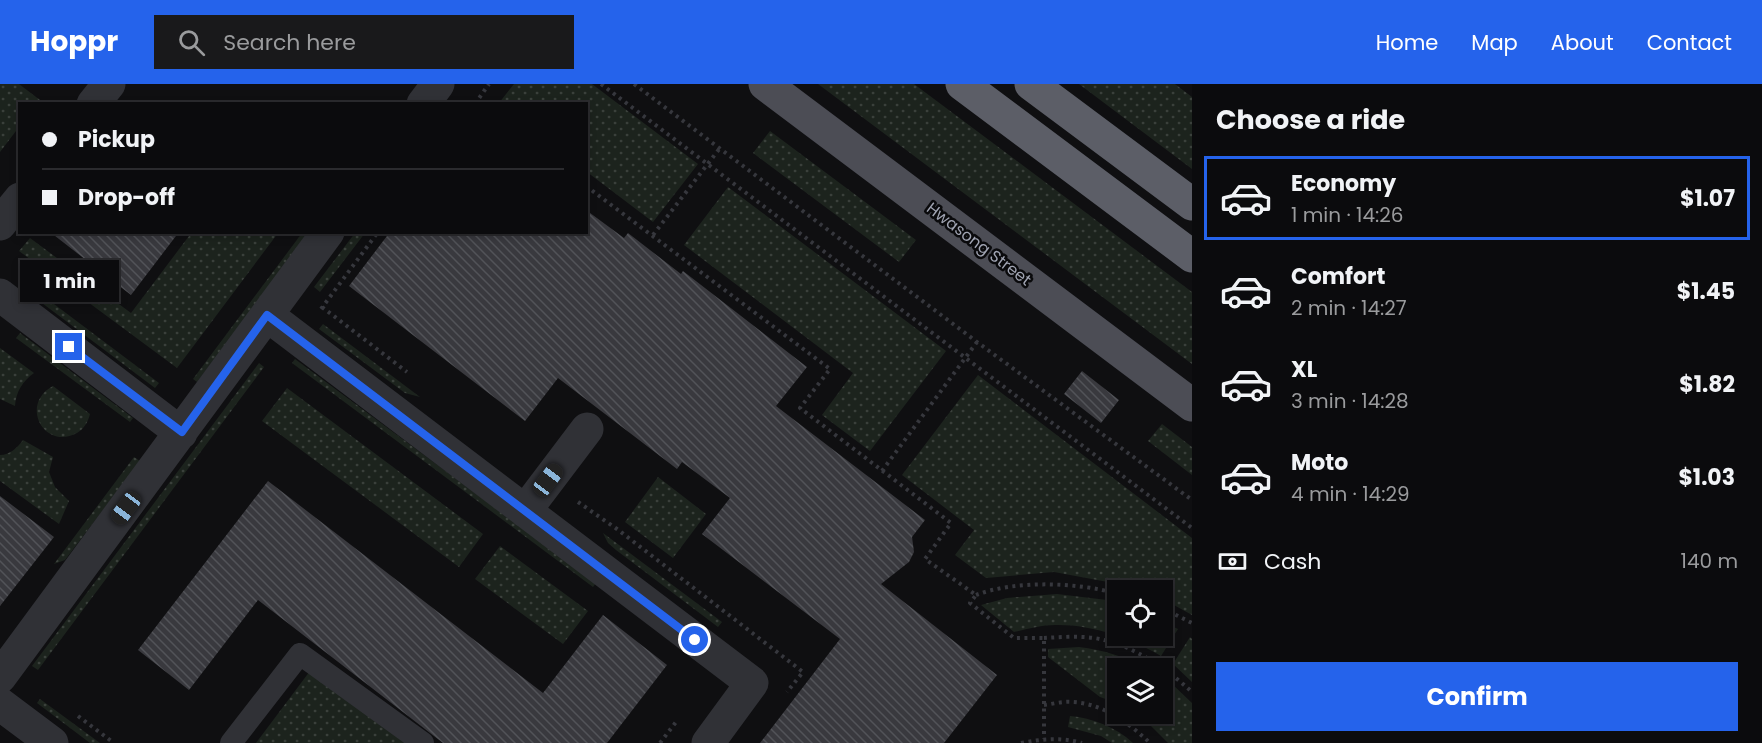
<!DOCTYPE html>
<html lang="en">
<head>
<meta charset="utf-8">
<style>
  body { margin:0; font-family:Poppins,sans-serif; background:#19191b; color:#f1f3f6; height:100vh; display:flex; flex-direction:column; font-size:22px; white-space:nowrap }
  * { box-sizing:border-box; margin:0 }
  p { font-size:20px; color:#9a9b9d }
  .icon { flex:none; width:33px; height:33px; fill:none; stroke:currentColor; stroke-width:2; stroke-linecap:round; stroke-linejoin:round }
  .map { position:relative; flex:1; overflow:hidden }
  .drawer { display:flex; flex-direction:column; background:#0b0b0d; width:570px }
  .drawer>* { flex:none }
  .top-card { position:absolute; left:18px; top:18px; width:570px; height:132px; border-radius:0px; box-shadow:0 3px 9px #0003,0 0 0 2px #2b2b2e; display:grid; align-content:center; height:132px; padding:0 24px; background:#0b0b0d }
  .tools { position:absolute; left:1107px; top:496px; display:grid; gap:12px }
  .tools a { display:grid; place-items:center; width:66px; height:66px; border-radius:0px; background:#0b0b0d; box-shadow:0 3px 9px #0003,0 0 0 2px #2b2b2e; font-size:30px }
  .end { position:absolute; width:27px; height:27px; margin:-14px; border:8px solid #2563eb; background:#fff; box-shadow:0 0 0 3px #fff }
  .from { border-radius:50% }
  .bubble { position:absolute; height:42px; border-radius:0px; background:#0b0b0d; box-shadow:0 3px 9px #0003,0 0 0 2px #2b2b2e; font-size:20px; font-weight:700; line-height:42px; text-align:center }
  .car { position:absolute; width:18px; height:36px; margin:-18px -9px; border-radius:8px; box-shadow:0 0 4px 2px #0007; background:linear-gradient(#222 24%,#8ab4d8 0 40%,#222 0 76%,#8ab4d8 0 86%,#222 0) }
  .top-card b { display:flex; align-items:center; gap:21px; height:57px; font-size:22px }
  .top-card b+b { border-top:2px solid #2b2b2e }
  .top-card i { width:15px; height:15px; background:#f1f3f6 }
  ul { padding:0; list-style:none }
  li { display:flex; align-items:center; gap:18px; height:84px; margin:0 12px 9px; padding:0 12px; border:3px solid transparent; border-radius:0px }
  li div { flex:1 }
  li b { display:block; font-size:22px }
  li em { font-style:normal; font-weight:700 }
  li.selected { border-color:#2563eb }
  li>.icon { width:54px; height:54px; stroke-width:1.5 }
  h2 { padding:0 24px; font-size:27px; line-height:72px }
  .pay { display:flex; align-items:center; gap:15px; height:66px; padding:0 24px; font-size:22px }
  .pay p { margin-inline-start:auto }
  .primary-button { display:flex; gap:12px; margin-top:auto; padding:12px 24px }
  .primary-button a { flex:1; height:69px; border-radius:0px; background:#2563eb; color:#fff; font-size:24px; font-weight:700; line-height:69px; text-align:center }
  header { display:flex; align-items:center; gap:36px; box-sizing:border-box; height:84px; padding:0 30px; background:#2563eb; color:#fff }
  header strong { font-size:28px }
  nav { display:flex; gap:33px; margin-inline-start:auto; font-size:21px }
  .search { width:420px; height:54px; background:#19191b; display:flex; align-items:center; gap:15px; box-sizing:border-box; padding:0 21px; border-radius:0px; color:#9a9b9d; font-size:22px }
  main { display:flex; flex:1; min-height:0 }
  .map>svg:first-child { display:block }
  .grass { fill:url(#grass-dots) }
  .building { fill:url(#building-back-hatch) }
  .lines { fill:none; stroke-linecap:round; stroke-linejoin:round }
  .path { stroke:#36373d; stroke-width:4; stroke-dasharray:3 4.5; stroke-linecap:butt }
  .lane { stroke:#303136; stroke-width:22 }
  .street { stroke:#303136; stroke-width:33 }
  .primary { stroke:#4c4d55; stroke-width:33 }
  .highway { stroke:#5c5e67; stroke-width:33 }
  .route { stroke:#2563eb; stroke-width:8 }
  .labels { text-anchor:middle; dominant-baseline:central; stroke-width:5; stroke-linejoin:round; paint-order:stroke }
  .street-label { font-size:16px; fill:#a0a4b2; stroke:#0a0a0c }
</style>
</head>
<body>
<header>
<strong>Hoppr</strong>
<div class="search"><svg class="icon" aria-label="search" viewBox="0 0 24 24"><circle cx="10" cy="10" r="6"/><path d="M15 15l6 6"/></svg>Search here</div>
<nav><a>Home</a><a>Map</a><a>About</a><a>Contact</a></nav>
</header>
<main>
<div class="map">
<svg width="1192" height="659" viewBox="0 0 1192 659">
  <defs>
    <pattern id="grass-dots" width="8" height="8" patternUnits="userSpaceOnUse" patternTransform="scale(1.5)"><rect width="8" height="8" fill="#1c231d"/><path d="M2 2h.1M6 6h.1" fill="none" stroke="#3a403b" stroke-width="1.8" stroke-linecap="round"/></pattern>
    <pattern id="building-back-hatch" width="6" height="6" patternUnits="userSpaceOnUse" patternTransform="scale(1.5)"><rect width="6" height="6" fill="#39393e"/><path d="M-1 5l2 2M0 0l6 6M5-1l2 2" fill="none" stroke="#525358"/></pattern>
  </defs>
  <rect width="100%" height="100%" fill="#0f0f11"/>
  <!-- grass -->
  <path class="grass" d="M 0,0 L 19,0 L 40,16 L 37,19 L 20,20 L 19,43 L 0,68 Z
    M 514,0 L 592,0 L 698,80 L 653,138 L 587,88 L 586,20 L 499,19 Z
    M 818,0 L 914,0 L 1192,208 L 1192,280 Z
    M 1079,0 L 1175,0 L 1192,13 L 1192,85 Z
    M 770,47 L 916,156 L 899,178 L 753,69 Z
    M 728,103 L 946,267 L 870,367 L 822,331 L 853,289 L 684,161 Z
    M 192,148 L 278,149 L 177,284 L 19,167 L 30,154 L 131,229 Z
    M 302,149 L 309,149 L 197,298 L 193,295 Z
    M 355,149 L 365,149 L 320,208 L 314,203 Z
    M 46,214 L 159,299 L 155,304 L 42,219 Z
    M 323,240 L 420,313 L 405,309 L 319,245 Z
    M 20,249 L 133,334 L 130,338 L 16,254 Z
    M 0,264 L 34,289 C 23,297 16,307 15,322 L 0,315 Z
    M 295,275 L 596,499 L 593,503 L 292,279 Z
    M 259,279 L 264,283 L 38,586 L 32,582 Z
    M 978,291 L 1192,454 L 1192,531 L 1163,515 L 1162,507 L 1136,507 L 1108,498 L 1054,488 L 986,494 L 955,471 L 974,446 L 902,391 Z
    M 53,302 L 90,330 C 88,338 84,345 77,349 C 44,367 19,320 53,302 Z
    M 287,304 L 483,450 L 459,483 L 262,337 Z
    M 1162,340 L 1192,363 L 1192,391 L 1148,357 Z
    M 23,356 L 53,373 L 49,388 L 55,403 L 69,417 L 59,440 L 0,397 L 0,371 C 10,371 17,364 23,356 Z
    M 134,373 L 140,377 L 65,476 L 54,480 Z
    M 658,393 L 706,430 L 673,474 L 625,438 Z
    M 603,449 L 722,538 L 718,543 L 616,466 L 608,459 Z
    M 500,462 L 588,527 L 563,560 L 475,495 Z
    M 1057,510 L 1107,516 L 1117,520 L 1118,552 L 1162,552 L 1163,538 L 1178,545 L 1161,572 C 1131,554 1091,540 1055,541 C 1042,541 1027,545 1014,548 L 981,521 L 1007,514 Z
    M 1190,553 L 1192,555 L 1192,598 L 1173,580 Z
    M 1079,563 C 1103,566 1127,573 1148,585 L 1118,585 L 1117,619 L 1100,613 L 1048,573 L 1048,565 Z
    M 313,583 L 411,659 L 256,659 Z
    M 1163,594 L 1171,599 L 1192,619 L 1192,659 L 1168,659 L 1144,635 L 1136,630 L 1162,630 Z
    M 40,615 L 100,659 L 90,659 L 37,619 Z
    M 1070,632 C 1092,634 1116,643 1133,659 L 1112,659 L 1101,652 L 1068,643 Z"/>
  <!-- building -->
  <path class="building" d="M 586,126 L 624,154 L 628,149 L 681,190 L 683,187 L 807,283 L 776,322 L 925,436 L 912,453 L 914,468 L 909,478 L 881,500 L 997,591 L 944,659 L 760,659 L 840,555 L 702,450 L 730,414 L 682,378 L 677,385 L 558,294 L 525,337 L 349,202 L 390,148 L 586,148 Z
    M 50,148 L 179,148 L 131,211 Z
    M 1082,287 L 1119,316 L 1101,339 L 1064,310 Z
    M 268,397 L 543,609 L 603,531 L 667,581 L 607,659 L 443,659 L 258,516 L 189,606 L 138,566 Z
    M 0,412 L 54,453 L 0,522 Z"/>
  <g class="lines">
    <!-- path -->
    <path class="path" d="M 601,0 L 1192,444
      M 634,0 L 977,258 L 1192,416
      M 475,20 L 489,0
      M 586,102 L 830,285 L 800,324 L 951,439 L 925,475 L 976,511 L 970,519 L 1014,554 L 1044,554 L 1044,655
      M 653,151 L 720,64
      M 322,223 L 407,288
      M 321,225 L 378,148
      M 882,387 L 977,258
      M 578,418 L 617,445 L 803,588 L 787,608
      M 976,511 C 1015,496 1078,498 1118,510
      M 1162,524 L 1192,539
      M 1044,554 C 1063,553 1085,551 1104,556 C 1137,564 1168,586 1192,608
      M 1044,621 C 1053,620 1063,617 1072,618 C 1102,619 1129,639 1150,659
      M 78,632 L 114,659
      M 660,659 L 676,638
      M 1021,659 C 1042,655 1061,653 1082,659"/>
    <!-- lane -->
    <path class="lane" d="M 231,659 L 300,570 L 423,659"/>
    <!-- street -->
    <path class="street" d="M 93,20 L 109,0
      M 423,20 L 438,0
      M 0,140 L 20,115
      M 0,211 L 181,349
      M 267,231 L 752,599 L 708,659
      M 525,427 L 587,345
      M 0,593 L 328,148
      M 0,620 L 52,659"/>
    <!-- primary -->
    <path class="primary" d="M 765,0 L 1192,321"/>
    <!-- highway -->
    <path class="highway" d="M 962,0 L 1192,172
      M 1031,0 L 1192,120"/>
  </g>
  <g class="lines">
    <!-- route -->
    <path class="route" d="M 69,263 L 182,348 L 267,231 L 695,556"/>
  </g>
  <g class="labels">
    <!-- street labels -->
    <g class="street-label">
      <text transform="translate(979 160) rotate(37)">Hwasong Street</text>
    </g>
  </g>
</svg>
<div class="tools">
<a><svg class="icon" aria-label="locate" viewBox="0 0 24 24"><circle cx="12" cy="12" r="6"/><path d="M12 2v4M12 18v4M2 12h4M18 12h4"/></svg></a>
<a><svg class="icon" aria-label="layers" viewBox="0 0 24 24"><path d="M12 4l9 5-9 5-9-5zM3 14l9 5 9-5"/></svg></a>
</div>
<i class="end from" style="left:695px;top:556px"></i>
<i class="end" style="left:69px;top:263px"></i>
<div class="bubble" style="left:20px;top:176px;width:99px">1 min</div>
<i class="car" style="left:548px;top:396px;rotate:37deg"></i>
<i class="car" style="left:126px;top:424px;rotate:217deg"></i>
<div class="top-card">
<b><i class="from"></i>Pickup</b>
<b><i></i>Drop-off</b>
</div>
</div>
<section class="drawer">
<h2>Choose a ride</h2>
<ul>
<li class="selected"><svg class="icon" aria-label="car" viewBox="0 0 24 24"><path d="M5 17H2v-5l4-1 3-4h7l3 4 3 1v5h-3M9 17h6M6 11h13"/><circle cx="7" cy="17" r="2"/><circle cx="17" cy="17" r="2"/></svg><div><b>Economy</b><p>1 min · 14:26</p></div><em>$1.07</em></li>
<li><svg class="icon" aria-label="car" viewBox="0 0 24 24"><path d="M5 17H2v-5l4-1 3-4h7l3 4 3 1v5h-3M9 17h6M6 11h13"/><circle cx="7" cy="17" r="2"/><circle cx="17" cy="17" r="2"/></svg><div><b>Comfort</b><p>2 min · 14:27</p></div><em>$1.45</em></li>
<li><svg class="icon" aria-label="car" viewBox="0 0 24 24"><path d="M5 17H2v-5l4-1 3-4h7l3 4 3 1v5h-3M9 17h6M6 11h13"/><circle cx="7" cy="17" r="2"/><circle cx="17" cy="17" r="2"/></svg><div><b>XL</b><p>3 min · 14:28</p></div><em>$1.82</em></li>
<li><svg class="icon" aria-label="car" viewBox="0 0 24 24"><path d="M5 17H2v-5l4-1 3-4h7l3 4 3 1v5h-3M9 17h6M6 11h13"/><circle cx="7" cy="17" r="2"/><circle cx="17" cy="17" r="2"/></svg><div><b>Moto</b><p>4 min · 14:29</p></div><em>$1.03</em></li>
</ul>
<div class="pay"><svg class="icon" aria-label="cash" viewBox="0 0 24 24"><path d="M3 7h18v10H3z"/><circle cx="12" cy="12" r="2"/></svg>Cash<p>140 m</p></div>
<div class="primary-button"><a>Confirm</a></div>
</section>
</main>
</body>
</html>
